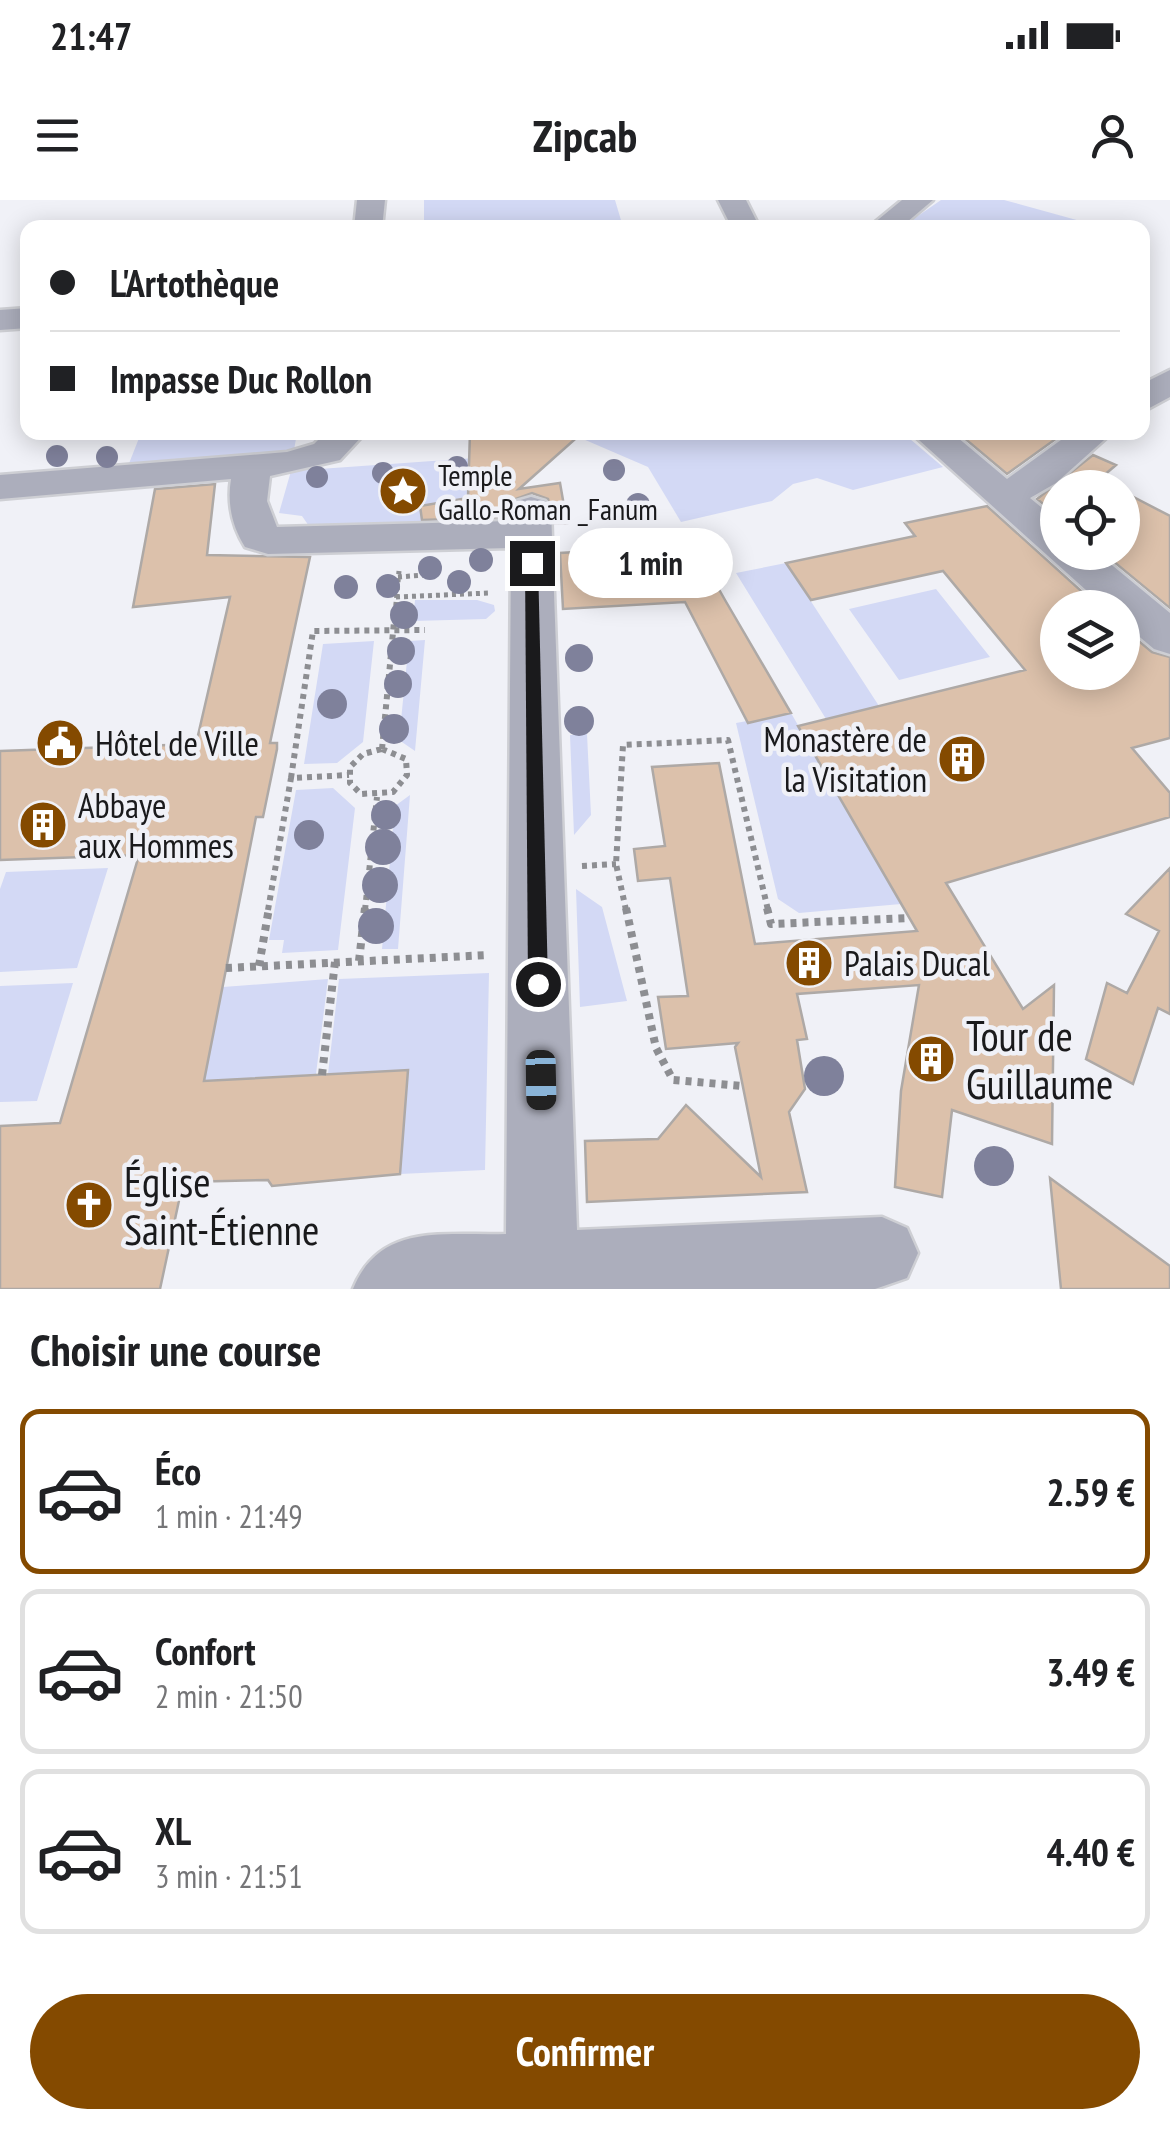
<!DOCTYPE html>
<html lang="fr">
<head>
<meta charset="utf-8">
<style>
  body { margin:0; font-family:"PT Sans Narrow",sans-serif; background:#f6f6f6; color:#202124; height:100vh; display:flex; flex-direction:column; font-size:38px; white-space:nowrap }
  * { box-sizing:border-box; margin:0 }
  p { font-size:32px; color:#757577 }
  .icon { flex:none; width:55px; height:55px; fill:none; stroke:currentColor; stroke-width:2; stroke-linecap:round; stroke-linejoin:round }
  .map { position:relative; height:1089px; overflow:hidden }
  .sheet { display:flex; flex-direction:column; background:#fff; flex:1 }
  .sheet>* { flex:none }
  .banner { position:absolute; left:20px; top:20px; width:1130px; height:220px; border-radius:20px; box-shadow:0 5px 25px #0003; display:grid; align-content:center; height:220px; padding:0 30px; background:#fff }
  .buttons { position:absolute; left:1040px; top:270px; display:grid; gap:20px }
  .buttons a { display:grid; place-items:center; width:100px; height:100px; border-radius:50%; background:#fff; box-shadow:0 5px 25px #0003; font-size:50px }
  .end { position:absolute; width:45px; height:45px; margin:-22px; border:12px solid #1a1a1c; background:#fff; box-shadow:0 0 0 5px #fff }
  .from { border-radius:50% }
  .bubble { position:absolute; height:70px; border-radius:35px; background:#fff; box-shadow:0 5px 25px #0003; font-size:32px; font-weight:600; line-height:70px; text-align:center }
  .car { position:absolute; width:30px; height:60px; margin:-30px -15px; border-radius:12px; box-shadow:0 0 8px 2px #0007; background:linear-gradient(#222 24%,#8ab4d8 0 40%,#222 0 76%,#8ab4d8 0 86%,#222 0) }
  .banner b { display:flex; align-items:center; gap:35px; height:95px; font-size:38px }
  .banner b+b { border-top:2px solid #e0e0e0 }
  .banner i { width:25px; height:25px; background:#202124 }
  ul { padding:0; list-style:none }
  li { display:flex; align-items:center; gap:30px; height:165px; margin:0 20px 15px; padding:0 10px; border:5px solid #e0e0e0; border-radius:20px }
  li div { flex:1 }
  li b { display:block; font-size:38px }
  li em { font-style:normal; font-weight:600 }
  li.active { border-color:#844a00 }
  li>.icon { width:90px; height:90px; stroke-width:1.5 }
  h2 { padding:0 30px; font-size:45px; line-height:120px }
  .primary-button { display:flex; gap:20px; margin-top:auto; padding:20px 30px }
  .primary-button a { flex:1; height:115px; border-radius:60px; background:#844a00; color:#fff; font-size:40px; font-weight:600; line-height:115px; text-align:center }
  .status { display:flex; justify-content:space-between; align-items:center; height:70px; padding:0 50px; background:#fff; direction:ltr }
  .status svg { height:28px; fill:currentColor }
  header { display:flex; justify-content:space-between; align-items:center; height:130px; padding:0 30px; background:#fff; font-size:45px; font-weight:600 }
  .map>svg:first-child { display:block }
  .green { fill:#d3d9f5 }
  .building { fill:#dcc1ab; stroke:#aea9a6; stroke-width:2.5 }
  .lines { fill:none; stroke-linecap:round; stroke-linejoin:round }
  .minor-casing { stroke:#cecfd4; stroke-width:5 }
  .path-far2 { stroke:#8d8e92; stroke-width:5; stroke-dasharray:4 4; stroke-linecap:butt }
  .path-far1 { stroke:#8d8e92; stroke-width:6; stroke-dasharray:5 5; stroke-linecap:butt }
  .path { stroke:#8d8e92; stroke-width:8; stroke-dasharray:6 6; stroke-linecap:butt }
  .minor { fill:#acaebc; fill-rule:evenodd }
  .tree { fill:#7f819b }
  .route { fill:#1a1a1c }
  .labels { text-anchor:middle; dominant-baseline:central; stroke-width:9; stroke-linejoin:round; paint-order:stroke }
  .far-poi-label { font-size:30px; fill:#1a1a1c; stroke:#f0f1f7; text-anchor:start }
  .poi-label { font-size:35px; fill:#1a1a1c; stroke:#f0f1f7; text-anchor:start }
  .near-poi-label { font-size:42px; fill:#1a1a1c; stroke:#f0f1f7; text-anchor:start }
</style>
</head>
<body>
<div class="status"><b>21:47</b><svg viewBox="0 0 49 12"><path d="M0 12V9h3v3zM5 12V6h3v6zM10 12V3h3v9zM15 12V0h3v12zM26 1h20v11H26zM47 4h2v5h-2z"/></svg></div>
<header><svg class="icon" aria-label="menu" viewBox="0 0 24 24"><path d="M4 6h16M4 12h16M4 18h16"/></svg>Zipcab<svg class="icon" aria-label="person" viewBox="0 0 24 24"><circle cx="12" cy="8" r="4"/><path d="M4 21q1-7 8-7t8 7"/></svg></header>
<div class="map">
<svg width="1170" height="1089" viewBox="0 0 1170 1089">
  <rect width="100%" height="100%" fill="#f0f1f7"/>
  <!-- green -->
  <path class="green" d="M 424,0 L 615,0 L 623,27 L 424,27 Z
    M 941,0 L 1004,0 L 1102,27 L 902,27 Z
    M 141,233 L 297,233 L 293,256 L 128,266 Z
    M 569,233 L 903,233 L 943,267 L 853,290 L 817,278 L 793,284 L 772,301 L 681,322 L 648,267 Z
    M 475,258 L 468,326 L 311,329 L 302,316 L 279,313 L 291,271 Z
    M 786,363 L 879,506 L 826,519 L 736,373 Z
    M 936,389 L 990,457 L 899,480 L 849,409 Z
    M 415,400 L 477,400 L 494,405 L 495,411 L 486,419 L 413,421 Z
    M 425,440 L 415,551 L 399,540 L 409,441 Z
    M 374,441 L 363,542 L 337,563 L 304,564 L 323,444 Z
    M 791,513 L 901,704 L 799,713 L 778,699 L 736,523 Z
    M 587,534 L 591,615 L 574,635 L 570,535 Z
    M 333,588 L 355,608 L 338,750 L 282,753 L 284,740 L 269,740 L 296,590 Z
    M 410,595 L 398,749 L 382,749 L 395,606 Z
    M 108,668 L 77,768 L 0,772 L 0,689 L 6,672 Z
    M 576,689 L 602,707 L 627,801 L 580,807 Z
    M 489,773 L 485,970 L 400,974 L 407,883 L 363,872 L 328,874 L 339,779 Z
    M 328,779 L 316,874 L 243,879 L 197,914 L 223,787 Z
    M 73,783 L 37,901 L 0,902 L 0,786 Z"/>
  <!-- building -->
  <path class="building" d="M 470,232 L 583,232 L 519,289 L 560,283 L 567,323 L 555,323 L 548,299 L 532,293 L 513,300 L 508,317 L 422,320 L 420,306 L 468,298 Z
    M 957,232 L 1044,232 L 1057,238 L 1007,274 Z
    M 1093,255 L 1116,265 L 1089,288 L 1058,288 L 1058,316 L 1037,299 Z
    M 215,284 L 207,355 L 310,357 L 270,543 L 277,543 L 277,549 L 263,617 L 256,617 L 204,881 L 408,870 L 400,974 L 272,986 L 268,980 L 183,982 L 160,1089 L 0,1089 L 0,926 L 60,923 L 139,655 L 0,660 L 0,551 L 196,544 L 230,397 L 133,407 L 155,289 Z
    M 1122,291 L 1170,316 L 1170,408 L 1102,352 L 1122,352 Z
    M 987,306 L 1100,408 L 1058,408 L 1058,472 L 1122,472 L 1122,427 L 1152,452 L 1170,457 L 1170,538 L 1132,548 L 1170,593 L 1170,617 L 946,683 L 1023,809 L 1054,785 L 1052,944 L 952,910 L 942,997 L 895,987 L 901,891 L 919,785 L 797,794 L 807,839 L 797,840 L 805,889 L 789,912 L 807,992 L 587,1002 L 585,941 L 658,939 L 686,905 L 761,977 L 735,847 L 738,843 L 666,849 L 658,797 L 688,796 L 670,678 L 638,681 L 634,649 L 665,646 L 652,567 L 719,563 L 755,744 L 917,731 L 798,526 L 1025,470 L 943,371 L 811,400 L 786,363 L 915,336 L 905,323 Z
    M 694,345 L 725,400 L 791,513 L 748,523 L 685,402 L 563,409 L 560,353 Z
    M 1170,668 L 1170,814 L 1158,808 L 1133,884 L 1086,859 L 1107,783 L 1127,793 L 1159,731 L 1126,714 Z
    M 1050,978 L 1170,1066 L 1170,1089 L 1061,1089 Z"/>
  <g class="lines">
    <!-- minor casing -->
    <g class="minor-casing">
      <path id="minor" d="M 357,0 L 385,0 L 382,28 L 354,28 Z
        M 718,0 L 746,0 L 760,28 L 732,28 Z
        M 902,0 L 933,0 L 900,28 L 868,28 Z
        M 28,108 L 28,128 L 0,130 L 0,110 Z
        M 1170,170 L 1170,197 L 1142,212 L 1142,184 Z
        M 326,232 L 366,232 L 340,260 L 270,276 L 267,301 L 277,327 L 511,321 L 517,301 L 531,297 L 545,301 L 551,310 L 577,1030 L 882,1017 L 907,1028 L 918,1053 L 907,1078 L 875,1089 L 353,1089 C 380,1022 444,1036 506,1034 L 511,348 L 268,354 L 245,347 C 232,326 227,304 231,279 L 0,299 L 0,275 L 287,252 L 314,244 Z
        M 910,232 L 951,232 L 1007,279 L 1072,232 L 1113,232 L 1056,283 L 1030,298 L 1058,321 L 1058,352 L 1096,352 L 1170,413 L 1170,454 L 1154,449 L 1122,422 L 1122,408 L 1106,408 Z"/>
    </g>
    <!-- path-far2 -->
    <path class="path-far2" d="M 398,377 L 425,375
      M 396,397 L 490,393
      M 395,414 L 399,371"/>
    <!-- path-far1 -->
    <path class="path-far1" d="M 382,549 L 395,411
      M 382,549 L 406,559 L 407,575 L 393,592 L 361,594 L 350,583 L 350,567 L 363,554 Z
      M 291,578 L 313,431 L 425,430
      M 582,666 L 616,664
      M 268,710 L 291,578 L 349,575
      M 365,710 L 377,597
      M 626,710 L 616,664 L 623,545 L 728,540 L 768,710"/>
    <!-- path -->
    <path class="path" d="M 626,708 L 656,848 L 673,880 L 743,886
      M 767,708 L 771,724 L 909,718
      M 359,761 L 365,708
      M 259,766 L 269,708
      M 226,768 L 489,755
      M 322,875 L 335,762"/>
    <!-- minor -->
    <use href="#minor" class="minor"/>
  </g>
  <!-- trees -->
  <g class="tree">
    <circle cx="57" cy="256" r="11"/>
    <circle cx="107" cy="257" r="11"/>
    <circle cx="457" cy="267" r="11"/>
    <circle cx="614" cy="270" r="11"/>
    <circle cx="383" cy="273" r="11"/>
    <circle cx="317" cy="277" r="11"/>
    <circle cx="638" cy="305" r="12"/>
    <circle cx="481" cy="360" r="12"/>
    <circle cx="430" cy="368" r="12"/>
    <circle cx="459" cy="382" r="12"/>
    <circle cx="388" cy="386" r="12"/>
    <circle cx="346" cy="387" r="12"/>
    <circle cx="404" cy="415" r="14"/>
    <circle cx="401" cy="451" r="14"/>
    <circle cx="579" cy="458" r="14"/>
    <circle cx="398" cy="484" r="14"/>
    <circle cx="332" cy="504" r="15"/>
    <circle cx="579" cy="521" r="15"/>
    <circle cx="394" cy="529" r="15"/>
    <circle cx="386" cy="615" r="15"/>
    <circle cx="309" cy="635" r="15"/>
    <circle cx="383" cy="647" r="18"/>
    <circle cx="380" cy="685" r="18"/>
    <circle cx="376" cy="726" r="18"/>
    <circle cx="824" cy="876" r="20"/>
    <circle cx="994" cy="966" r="20"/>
  </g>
  <!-- route -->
  <path class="route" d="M 532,358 L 538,363 L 548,784 L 538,793 L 528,784 L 525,363 Z"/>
  <!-- icons -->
  <defs>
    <g id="sight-disc" transform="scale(2.5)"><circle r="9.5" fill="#844a00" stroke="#f0f1f7"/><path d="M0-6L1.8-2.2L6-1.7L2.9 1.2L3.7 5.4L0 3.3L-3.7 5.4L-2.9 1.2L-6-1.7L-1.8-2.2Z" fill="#fff"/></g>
    <g id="civic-disc" transform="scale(2.5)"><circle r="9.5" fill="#844a00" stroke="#f0f1f7"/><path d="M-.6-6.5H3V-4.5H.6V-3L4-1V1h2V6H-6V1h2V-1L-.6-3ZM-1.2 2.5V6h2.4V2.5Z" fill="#fff"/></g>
    <g id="building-disc" transform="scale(2.5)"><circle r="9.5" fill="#844a00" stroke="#f0f1f7"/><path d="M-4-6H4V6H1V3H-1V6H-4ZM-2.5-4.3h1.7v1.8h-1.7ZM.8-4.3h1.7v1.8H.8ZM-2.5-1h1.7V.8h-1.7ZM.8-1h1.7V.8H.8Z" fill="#fff"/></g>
    <g id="church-disc" transform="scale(2.5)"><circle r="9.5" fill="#844a00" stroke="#f0f1f7"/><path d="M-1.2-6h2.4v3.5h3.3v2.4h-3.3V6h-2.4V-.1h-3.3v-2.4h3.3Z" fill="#fff"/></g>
  </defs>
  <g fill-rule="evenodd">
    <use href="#sight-disc" x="403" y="291"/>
    <use href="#civic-disc" x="60" y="543"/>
    <use href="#building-disc" x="962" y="559"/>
    <use href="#building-disc" x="43" y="625"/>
    <use href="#building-disc" x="809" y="763"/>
    <use href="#building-disc" x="931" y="859"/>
    <use href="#church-disc" x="89" y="1005"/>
  </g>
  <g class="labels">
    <!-- far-poi labels -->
    <g class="far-poi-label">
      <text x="438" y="274">Temple<tspan x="438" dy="34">Gallo-Roman _Fanum</tspan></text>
    </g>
    <!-- poi labels -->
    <g class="poi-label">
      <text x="927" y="539" text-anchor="end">Monastère de<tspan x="927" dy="40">la Visitation</tspan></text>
      <text x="95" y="543">Hôtel de Ville</text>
      <text x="78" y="605">Abbaye<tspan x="78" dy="40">aux Hommes</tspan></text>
      <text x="844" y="763">Palais Ducal</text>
    </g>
    <!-- near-poi labels -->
    <g class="near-poi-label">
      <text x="966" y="835">Tour de<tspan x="966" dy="48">Guillaume</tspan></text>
      <text x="124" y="981">Église<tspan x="124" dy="48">Saint-Étienne</tspan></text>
    </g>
  </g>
</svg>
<div class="buttons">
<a><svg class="icon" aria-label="locate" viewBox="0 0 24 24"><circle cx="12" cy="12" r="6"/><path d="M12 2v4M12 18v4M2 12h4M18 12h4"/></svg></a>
<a><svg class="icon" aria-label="layers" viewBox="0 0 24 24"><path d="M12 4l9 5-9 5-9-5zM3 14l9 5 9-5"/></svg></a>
</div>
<i class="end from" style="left:538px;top:784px"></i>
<i class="end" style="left:532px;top:363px"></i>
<div class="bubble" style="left:568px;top:328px;width:165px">1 min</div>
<i class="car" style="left:541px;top:880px;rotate:179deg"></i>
<div class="banner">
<b><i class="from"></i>L'Artothèque</b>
<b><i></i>Impasse Duc Rollon</b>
</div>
</div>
<section class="sheet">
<h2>Choisir une course</h2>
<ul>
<li class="active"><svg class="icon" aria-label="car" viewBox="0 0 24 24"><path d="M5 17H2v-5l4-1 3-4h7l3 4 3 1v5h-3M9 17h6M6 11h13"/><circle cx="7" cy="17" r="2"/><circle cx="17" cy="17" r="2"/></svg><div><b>Éco</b><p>1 min · 21:49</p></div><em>2.59 €</em></li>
<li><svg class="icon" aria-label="car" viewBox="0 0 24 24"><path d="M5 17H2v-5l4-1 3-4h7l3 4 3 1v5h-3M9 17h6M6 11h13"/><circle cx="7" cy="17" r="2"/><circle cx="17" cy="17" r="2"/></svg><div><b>Confort</b><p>2 min · 21:50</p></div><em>3.49 €</em></li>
<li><svg class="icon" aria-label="car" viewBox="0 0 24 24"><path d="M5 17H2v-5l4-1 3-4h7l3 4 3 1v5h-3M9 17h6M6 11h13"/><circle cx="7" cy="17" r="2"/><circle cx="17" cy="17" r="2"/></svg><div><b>XL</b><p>3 min · 21:51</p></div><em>4.40 €</em></li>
</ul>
<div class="primary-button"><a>Confirmer</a></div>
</section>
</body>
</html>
